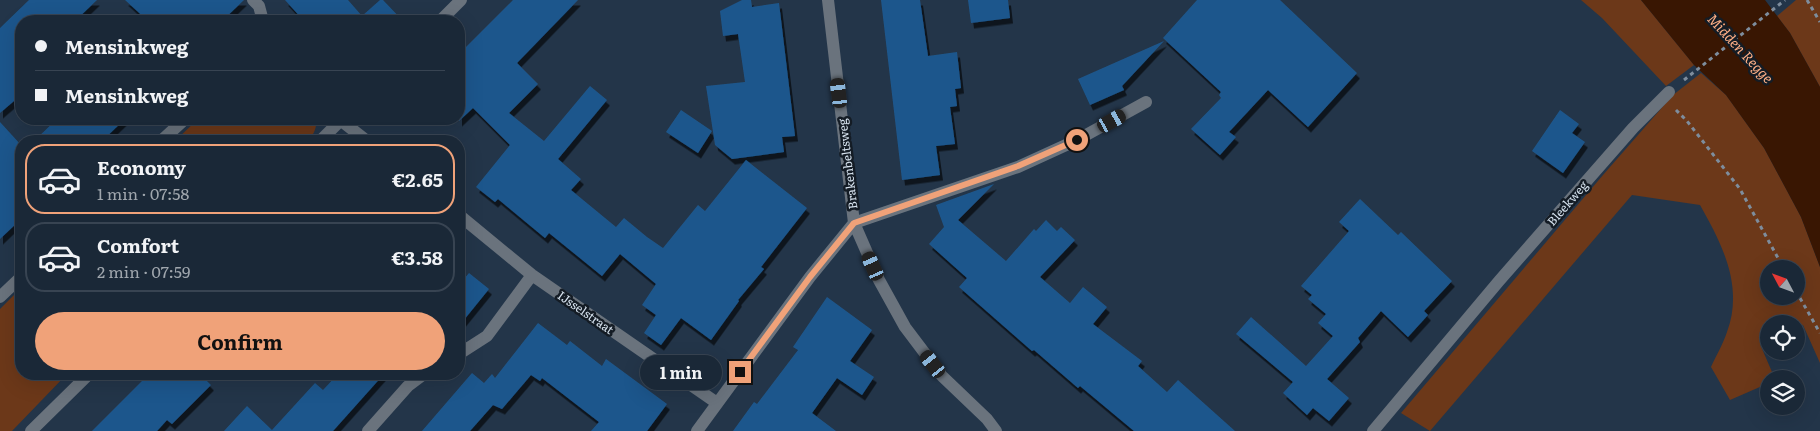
<!DOCTYPE html>
<html lang="en">
<head>
<meta charset="utf-8">
<style>
  body { margin:0; font-family:Literata,serif; background:#23303f; color:#f1f3f6; height:100vh; display:flex; flex-direction:column; font-size:19px; white-space:nowrap }
  * { box-sizing:border-box; margin:0 }
  p { font-size:16px; color:#9fa6ad }
  .icon { flex:none; width:28px; height:28px; fill:none; stroke:currentColor; stroke-width:2; stroke-linecap:round; stroke-linejoin:round }
  .map { position:relative; flex:1; overflow:hidden }
  .side { position:absolute; left:15px; top:135px; width:450px; height:245px; display:flex; flex-direction:column; background:#1a2837; border-radius:20px; box-shadow:0 5px 20px #0002,0 0 0 1px #384452 }
  .side>* { flex:none }
  .top-card { position:absolute; left:15px; top:15px; width:450px; height:110px; border-radius:20px; box-shadow:0 5px 20px #0002,0 0 0 1px #384452; display:grid; align-content:center; height:110px; padding:0 20px; background:#1a2837 }
  .needle { width:32px; rotate:311deg }
  .controls { position:absolute; left:1760px; top:260px; display:grid; gap:10px }
  .controls a { display:grid; place-items:center; width:45px; height:45px; border-radius:50%; background:#1a2837; box-shadow:0 5px 20px #0002,0 0 0 1px #384452; font-size:25px }
  .end { position:absolute; width:22px; height:22px; margin:-11px; border:6px solid #f0a279; background:#111; box-shadow:0 0 0 2px #111 }
  .from { border-radius:50% }
  .bubble { position:absolute; height:35px; border-radius:18px; background:#1a2837; box-shadow:0 5px 20px #0002,0 0 0 1px #384452; font-size:16px; font-weight:700; line-height:35px; text-align:center }
  .car { position:absolute; width:15px; height:30px; margin:-15px -8px; border-radius:6px; box-shadow:0 0 4px 1px #0007; background:linear-gradient(#222 24%,#8ab4d8 0 40%,#222 0 76%,#8ab4d8 0 86%,#222 0) }
  .top-card b { display:flex; align-items:center; gap:18px; height:48px; font-size:19px }
  .top-card b+b { border-top:1px solid #384452 }
  .top-card i { width:12px; height:12px; background:#f1f3f6 }
  ul { padding:9px 0 0; list-style:none }
  li { display:flex; align-items:center; gap:15px; height:70px; margin:0 10px 8px; padding:0 10px; border:2px solid #384452; border-radius:20px }
  li div { flex:1 }
  li b { display:block; font-size:19px }
  li em { font-style:normal; font-weight:700 }
  li.active { border-color:#f0a279 }
  li>.icon { width:45px; height:45px; stroke-width:1.5 }
  .cta { display:flex; gap:10px; margin-top:auto; padding:10px 20px }
  .cta a { flex:1; height:58px; border-radius:30px; background:#f0a279; color:#111; font-size:20px; font-weight:700; line-height:58px; text-align:center }
  .map>svg:first-child { display:block }
  .green { fill:#6c3819; fill-rule:evenodd }
  .water { fill:#391602 }
  .building { fill:#1e578c; filter:url(#shadow) }
  .lines { fill:none; stroke-linecap:round; stroke-linejoin:round }
  .path { stroke:#7e8d9d; stroke-width:3; stroke-dasharray:4 4; stroke-linecap:butt }
  .minor { stroke:#6a737d; stroke-width:12 }
  .route { stroke:#f0a279; stroke-width:6 }
  .labels { text-anchor:middle; dominant-baseline:central; stroke-width:5; stroke-linejoin:round; paint-order:stroke }
  .street-label { font-size:12px; fill:#d6e2ee; stroke:#141c25 }
  .water-label { font-size:14px; font-style:italic; fill:#feaf86; stroke:#141c25 }
</style>
</head>
<body>
<div class="map">
<svg width="1820" height="431" viewBox="0 0 1820 431">
  <defs>
    <filter id="shadow"><feDropShadow dx="3" dy="5.5" stdDeviation="0" flood-color="#0009"/></filter>
  </defs>
  <rect width="100%" height="100%" fill="#233549"/>
  <!-- green -->
  <path class="green" d="M 1581,0 L 1641,0 L 1694,65 L 1666,86 L 1602,18 Z
    M 1796,0 L 1820,0 L 1820,87 L 1790,33 L 1777,16 Z
    M 1701,73 L 1726,95 L 1764,148 L 1801,217 L 1820,267 L 1820,363 L 1803,325 L 1796,328 L 1796,324 L 1769,324 L 1769,340 L 1760,344 L 1775,379 L 1769,379 L 1769,383 L 1730,400 L 1711,367 C 1716,356 1723,344 1727,332 C 1744,286 1722,244 1700,205 L 1632,195 L 1430,431 L 1401,413 L 1603,175 L 1673,95 ZM 1769,269 L 1796,269 L 1796,296 L 1769,296 Z
    M 198,119 L 316,119 C 317,128 314,135 307,141 L 175,141 Z
    M 21,288 L 21,374 L 67,374 L 12,431 L 0,431 L 0,309 Z"/>
  <!-- water -->
  <path class="water" d="M 1641,0 L 1765,0 L 1790,33 L 1820,87 L 1820,267 L 1801,217 L 1764,148 L 1726,95 L 1694,65 Z"/>
  <!-- building -->
  <path class="building" d="M 29,0 L 97,0 L 75,21 L 21,21 L 21,95 L 0,113 L 0,28 Z
    M 125,0 L 244,0 L 222,21 L 148,21 Z
    M 285,0 L 348,0 L 362,16 L 380,0 L 383,0 L 403,21 L 304,21 Z
    M 513,0 L 578,0 L 517,63 L 538,84 L 509,113 L 544,141 L 590,86 L 607,100 L 558,159 L 581,179 L 571,190 L 616,227 L 624,218 L 647,237 L 663,248 L 698,205 L 705,211 L 746,160 L 807,208 L 761,267 L 764,269 L 738,300 L 739,301 L 711,340 L 681,318 L 661,345 L 644,333 L 656,315 L 642,305 L 656,284 L 620,254 L 602,276 L 549,233 L 545,238 L 498,199 L 495,202 L 476,187 L 510,145 L 473,108 L 459,121 L 459,54 Z
    M 742,0 L 751,0 L 752,7 L 779,3 L 795,136 L 782,137 L 784,152 L 732,159 L 715,145 L 706,86 L 745,82 L 738,34 L 723,36 L 720,11 Z
    M 881,0 L 920,0 L 928,56 L 957,52 L 961,88 L 955,89 L 957,106 L 950,107 L 955,144 L 936,146 L 940,175 L 902,180 Z
    M 968,0 L 1008,0 L 1010,18 L 971,23 Z
    M 1197,0 L 1280,0 L 1357,73 L 1308,127 L 1268,90 L 1229,132 L 1236,137 L 1220,155 L 1191,129 L 1221,98 L 1219,95 L 1221,92 L 1163,38 Z
    M 1164,41 L 1122,86 L 1124,90 L 1090,105 L 1078,79 Z
    M 681,110 L 712,131 L 698,153 L 666,132 Z
    M 1560,110 L 1579,124 L 1572,133 L 1585,142 L 1563,173 L 1532,151 Z
    M 57,119 L 125,119 L 102,141 L 34,141 Z
    M 0,122 L 21,145 L 21,219 L 0,239 Z
    M 994,184 L 958,220 L 1006,261 L 1034,229 L 1036,231 L 1046,220 L 1057,231 L 1061,227 L 1075,240 L 1040,277 L 1070,303 L 1083,287 L 1107,307 L 1093,324 L 1142,361 L 1138,366 L 1167,392 L 1178,380 L 1235,431 L 1134,431 L 1080,386 L 1078,388 L 1034,350 L 1032,351 L 959,287 L 967,278 L 929,244 L 944,227 L 936,205 Z
    M 1360,199 L 1398,235 L 1401,232 L 1452,281 L 1424,311 L 1428,315 L 1408,337 L 1381,311 L 1358,338 L 1360,342 L 1327,379 L 1349,398 L 1329,421 L 1313,408 L 1307,415 L 1283,393 L 1293,382 L 1236,334 L 1251,317 L 1306,366 L 1333,336 L 1318,323 L 1326,314 L 1308,299 L 1312,295 L 1301,286 L 1349,231 L 1339,222 Z
    M 469,273 L 489,289 L 459,326 L 459,285 Z
    M 827,297 L 872,330 L 850,361 L 874,377 L 862,395 L 837,378 L 812,413 L 836,431 L 733,431 L 754,402 L 757,404 L 798,350 L 793,347 Z
    M 538,323 L 567,345 L 570,341 L 602,366 L 606,359 L 667,404 L 647,431 L 591,431 L 599,422 L 542,378 L 540,381 L 531,375 L 502,409 L 493,405 L 470,431 L 422,431 L 472,373 L 484,383 L 492,374 L 495,378 Z
    M 149,374 L 200,374 L 211,385 L 172,424 L 167,420 L 157,431 L 92,431 Z
    M 338,374 L 384,374 L 333,431 L 224,431 L 247,406 L 272,430 L 315,383 L 323,390 Z"/>
  <g class="lines">
    <!-- path -->
    <path class="path" d="M 1807,0 L 1820,22
      M 1684,80 L 1785,0
      M 1676,110 L 1687,121 L 1740,189 L 1784,269
      M 1796,291 L 1820,333"/>
    <!-- minor -->
    <path class="minor" d="M 253,0 L 259,6 L 263,21
      M 828,0 L 854,223 L 879,280 L 905,327 L 942,376 L 987,419 L 996,431
      M 440,21 L 461,0
      M 339,119 L 367,141
      M 161,141 L 185,119
      M 320,141 L 342,119
      M 459,215 L 532,275 L 717,403
      M 0,297 L 21,277
      M 459,354 L 487,336 L 532,275
      M 31,431 L 89,374
      M 368,431 L 408,386 L 424,374
      M 697,431 L 810,277 L 854,223 L 1018,167 L 1077,140 L 1146,102
      M 1373,431 L 1499,281 L 1633,128 L 1669,92"/>
  </g>
  <g class="lines">
    <!-- route -->
    <path class="route" d="M 740,372 L 810,277 L 854,223 L 1018,166 L 1077,140"/>
  </g>
  <g class="labels">
    <!-- street labels -->
    <g class="street-label">
      <text transform="translate(847 164) rotate(-97)">Brakenbeltsweg</text>
      <text transform="translate(1567 203) rotate(-49)">Bleekweg</text>
      <text transform="translate(586 312) rotate(35)">IJsselstraat</text>
    </g>
    <!-- water labels -->
    <g class="water-label">
      <text transform="translate(1741 48) rotate(47)">Midden Regge</text>
    </g>
  </g>
</svg>
<div class="controls">
<a><svg class="needle" viewBox="-14 -14 28 28"><path d="M0-13l5 13h-10z" fill="#e53935"/><path d="M0 13l5-13h-10z" fill="#9fa6ad"/></svg></a>
<a><svg class="icon" aria-label="locate" viewBox="0 0 24 24"><circle cx="12" cy="12" r="6"/><path d="M12 2v4M12 18v4M2 12h4M18 12h4"/></svg></a>
<a><svg class="icon" aria-label="layers" viewBox="0 0 24 24"><path d="M12 4l9 5-9 5-9-5zM3 14l9 5 9-5"/></svg></a>
</div>
<i class="end from" style="left:1077px;top:140px"></i>
<i class="end" style="left:740px;top:372px"></i>
<div class="bubble" style="left:640px;top:355px;width:82px">1 min</div>
<i class="car" style="left:839px;top:93px;rotate:353deg"></i>
<i class="car" style="left:1112px;top:121px;rotate:61deg"></i>
<i class="car" style="left:873px;top:266px;rotate:336deg"></i>
<i class="car" style="left:933px;top:364px;rotate:322deg"></i>
<div class="top-card">
<b><i class="from"></i>Mensinkweg</b>
<b><i></i>Mensinkweg</b>
</div>
<section class="side">
<ul>
<li class="active"><svg class="icon" aria-label="car" viewBox="0 0 24 24"><path d="M5 17H2v-5l4-1 3-4h7l3 4 3 1v5h-3M9 17h6M6 11h13"/><circle cx="7" cy="17" r="2"/><circle cx="17" cy="17" r="2"/></svg><div><b>Economy</b><p>1 min · 07:58</p></div><em>€2.65</em></li>
<li><svg class="icon" aria-label="car" viewBox="0 0 24 24"><path d="M5 17H2v-5l4-1 3-4h7l3 4 3 1v5h-3M9 17h6M6 11h13"/><circle cx="7" cy="17" r="2"/><circle cx="17" cy="17" r="2"/></svg><div><b>Comfort</b><p>2 min · 07:59</p></div><em>€3.58</em></li>
</ul>
<div class="cta"><a>Confirm</a></div>
</section>
</div>
</body>
</html>
